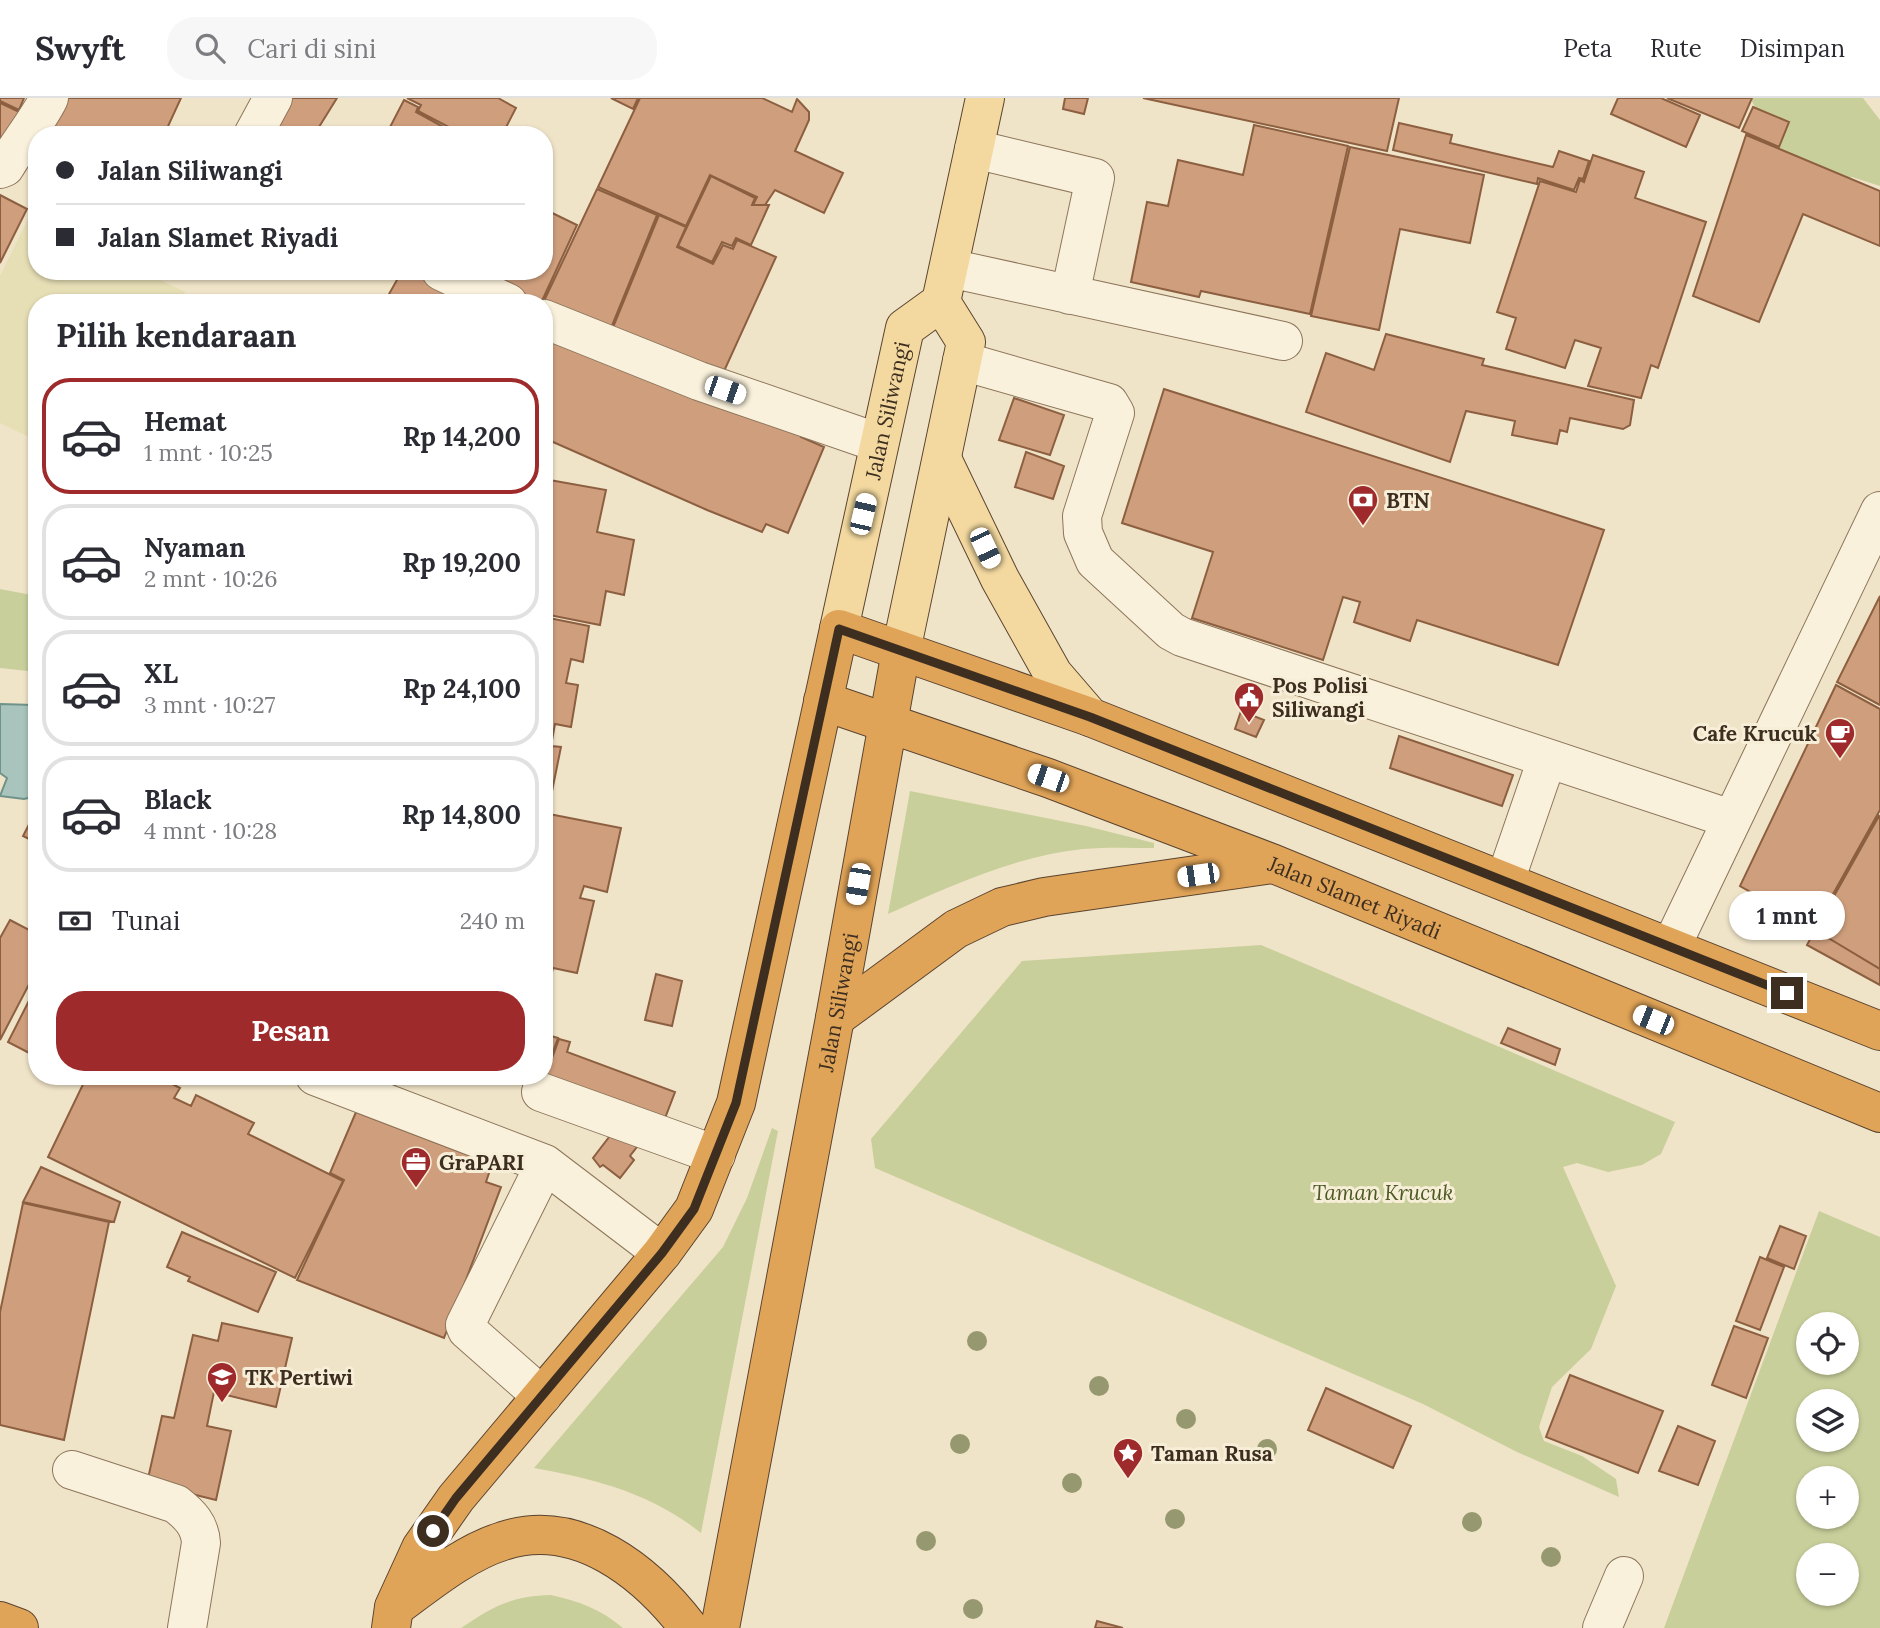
<!DOCTYPE html>
<html lang="id">
<head>
<meta charset="utf-8">
<style>
  body { margin:0; font-family:Lora,serif; background:#f7f7f7; color:#2b2b33; height:100vh; display:flex; flex-direction:column; font-size:26px; white-space:nowrap }
  * { box-sizing:border-box; margin:0 }
  p { font-size:23px; color:#7c7c81 }
  .icon { flex:none; width:38px; height:38px; fill:none; stroke:currentColor; stroke-width:2; stroke-linecap:round; stroke-linejoin:round }
  .map { position:relative; flex:1; overflow:hidden }
  .sheet { position:absolute; left:28px; top:196px; width:525px; height:791px; display:flex; flex-direction:column; background:#fff; border-radius:28px; box-shadow:0 2px 5px #0004 }
  .sheet>* { flex:none }
  .banner { position:absolute; left:28px; top:28px; width:525px; height:154px; border-radius:28px; box-shadow:0 2px 5px #0004; display:grid; align-content:center; height:154px; padding:0 28px; background:#fff }
  .controls { position:absolute; left:1796px; top:1214px; display:grid; gap:14px }
  .controls a { display:grid; place-items:center; width:63px; height:63px; border-radius:50%; background:#fff; box-shadow:0 2px 5px #0004; font-size:35px }
  .end { position:absolute; width:32px; height:32px; margin:-16px; border:9px solid #3d2e20; background:#fff; box-shadow:0 0 0 4px #fff }
  .from { border-radius:50% }
  .bubble { position:absolute; height:49px; border-radius:24px; background:#fff; box-shadow:0 2px 5px #0004; font-size:23px; font-weight:700; line-height:49px; text-align:center }
  .car { position:absolute; width:21px; height:42px; margin:-21px -10px; border-radius:9px; box-shadow:0 0 5px 2px #0007; background:linear-gradient(#fff 24%,#345 0 40%,#fff 0 76%,#345 0 86%,#fff 0) }
  .banner b { display:flex; align-items:center; gap:24px; height:66px; font-size:26px }
  .banner b+b { border-top:2px solid #e1e1e2 }
  .banner i { width:18px; height:18px; background:#2b2b33 }
  ul { padding:0; list-style:none }
  li { display:flex; align-items:center; gap:21px; height:116px; margin:0 14px 10px; padding:0 14px; border:4px solid #e1e1e2; border-radius:28px }
  li div { flex:1 }
  li b { display:block; font-size:26px }
  li em { font-style:normal; font-weight:700 }
  li.active { border-color:#9e2a2b }
  li>.icon { width:63px; height:63px; stroke-width:1.5 }
  h2 { padding:0 28px; font-size:32px; line-height:84px }
  .pay { display:flex; align-items:center; gap:18px; height:77px; padding:0 28px; font-size:26px }
  .pay p { margin-inline-start:auto }
  .button { display:flex; gap:14px; margin-top:auto; padding:14px 28px }
  .button a { flex:1; height:80px; border-radius:28px; background:#9e2a2b; color:#fff; font-size:28px; font-weight:700; line-height:80px; text-align:center }
  header { display:flex; align-items:center; gap:42px; box-sizing:border-box; height:98px; padding:0 35px; background:#fff; border-bottom:2px solid #e1e1e2 }
  header strong { font-size:33px }
  nav { display:flex; gap:38px; margin-inline-start:auto; font-size:24px }
  .search { width:490px; height:63px; background:#f7f7f7; display:flex; align-items:center; gap:18px; box-sizing:border-box; padding:0 24px; border-radius:28px; color:#7c7c81; font-size:26px }
  .map>svg:first-child { display:block }
  .farmland { fill:#e6deb5 }
  .green { fill:#c9cf9b; fill-rule:evenodd }
  .water { fill:#a9c4bc; stroke:#6f938a; stroke-width:2 }
  .building { fill:#cf9f7d; stroke:#8d5f41; stroke-width:2 }
  .lines { fill:none; stroke-linecap:round; stroke-linejoin:round }
  .minor-casing { stroke:#8d765c; stroke-width:40 }
  .major-casing { stroke:#5b4430; stroke-width:40 }
  .highway-casing { stroke:#5b4430; stroke-width:40 }
  .minor { stroke:#faf1dc; stroke-width:38 }
  .major { stroke:#f3d9a0; stroke-width:38 }
  .highway { stroke:#e0a458; stroke-width:38 }
  .tree { fill:#96986f }
  .route { stroke:#3d2e20; stroke-width:9 }
  .labels { text-anchor:middle; dominant-baseline:central; stroke-width:6; stroke-linejoin:round; paint-order:stroke }
  .street-label { font-size:21px; fill:#3d2e20; stroke:#f7eed8 }
  .poi-label { font-size:21px; font-weight:bold; fill:#3d2e20; stroke:#f7eed8; text-anchor:start }
  .park-label { font-size:21px; font-style:italic; fill:#4d5a26; stroke:#f7eed8 }
</style>
</head>
<body>
<header>
<strong>Swyft</strong>
<div class="search"><svg class="icon" aria-label="search" viewBox="0 0 24 24"><circle cx="10" cy="10" r="6"/><path d="M15 15l6 6"/></svg>Cari di sini</div>
<nav><a>Peta</a><a>Rute</a><a>Disimpan</a></nav>
</header>
<div class="map">
<svg width="1880" height="1530" viewBox="0 0 1880 1530">
  <rect width="100%" height="100%" fill="#f0e4c8"/>
  <!-- farmland -->
  <path class="farmland" d="M 29,119 L 37,123 L 37,173 L 142,173 L 185,194 L 180,205 L 37,205 L 37,343 L 0,325 L 0,178 Z"/>
  <!-- green -->
  <path class="green" d="M 1750,0 L 1863,0 L 1880,22 L 1880,88 L 1852,79 L 1827,85 L 1774,49 L 1756,30 L 1756,11 Z
    M 0,491 L 37,498 L 37,574 L 0,570 Z
    M 910,693 L 1086,728 L 1154,745 L 1154,750 C 1131,750 1107,749 1083,751 C 1015,758 950,788 888,816 Z
    M 1261,847 L 1675,1024 L 1661,1056 L 1642,1067 L 1608,1074 L 1577,1065 L 1563,1069 L 1616,1188 L 1591,1251 L 1552,1289 L 1539,1329 L 1544,1343 L 1582,1358 L 1616,1381 L 1619,1399 L 1517,1354 L 1423,1306 L 875,1070 L 871,1041 L 1022,863 Z
    M 772,1030 L 778,1033 L 701,1435 C 651,1395 595,1381 534,1370 L 723,1149 L 747,1100 Z
    M 1819,1113 L 1880,1139 L 1880,1530 L 1664,1530 ZM 1808,1227 L 1846,1227 L 1846,1265 L 1808,1265 ZM 1808,1304 L 1846,1304 L 1846,1342 L 1808,1342 ZM 1808,1381 L 1846,1381 L 1846,1419 L 1808,1419 ZM 1808,1458 L 1846,1458 L 1846,1496 L 1808,1496 Z
    M 551,1497 C 579,1503 602,1512 623,1530 L 461,1530 C 494,1508 511,1498 551,1497 Z"/>
  <!-- water -->
  <path class="water" d="M 37,599 L 37,698 L 24,701 L 0,698 L 7,680 L 0,675 L 0,606 L 34,607 Z"/>
  <!-- building -->
  <path class="building" d="M 0,0 L 24,0 L 19,12 L 0,3 Z
    M 59,0 L 181,0 L 164,37 L 42,37 Z
    M 283,0 L 337,0 L 314,37 L 265,37 Z
    M 407,0 L 498,0 L 516,10 L 502,37 L 479,37 L 464,29 L 460,35 L 418,13 L 421,7 Z
    M 611,0 L 638,0 L 633,11 Z
    M 640,0 L 762,0 L 792,14 L 797,1 L 809,14 L 809,22 L 795,53 L 843,75 L 824,115 L 775,92 L 765,107 L 753,107 L 757,99 L 710,77 L 686,128 L 598,89 Z
    M 1065,0 L 1088,0 L 1084,16 L 1063,11 Z
    M 1143,0 L 1399,0 L 1387,53 Z
    M 1618,0 L 1661,0 L 1700,17 L 1686,49 L 1611,16 Z
    M 1667,0 L 1752,0 L 1739,30 Z
    M 404,2 L 418,9 L 416,14 L 458,37 L 401,37 L 389,31 Z
    M 0,5 L 30,19 L 0,58 Z
    M 1753,9 L 1789,24 L 1779,49 L 1742,33 Z
    M 1399,25 L 1452,37 L 1450,45 L 1553,69 L 1559,53 L 1589,63 L 1583,81 L 1579,80 L 1574,92 L 1538,80 L 1537,86 L 1393,52 Z
    M 1254,27 L 1348,48 L 1310,216 L 1201,193 L 1199,199 L 1131,184 L 1147,104 L 1168,108 L 1178,62 L 1243,77 Z
    M 1746,37 L 1880,93 L 1880,148 L 1803,116 L 1759,224 L 1693,198 Z
    M 1350,49 L 1484,77 L 1470,145 L 1400,131 L 1379,232 L 1311,218 Z
    M 1593,57 L 1644,74 L 1635,100 L 1706,124 L 1658,270 L 1651,267 L 1641,300 L 1588,288 L 1601,250 L 1575,242 L 1565,270 L 1506,251 L 1516,220 L 1497,214 L 1540,83 L 1576,94 L 1580,82 L 1584,84 Z
    M 711,78 L 755,100 L 752,107 L 769,107 L 751,147 L 736,140 L 732,148 L 722,144 L 712,164 L 678,148 Z
    M 597,91 L 657,117 L 607,240 L 543,205 Z
    M 0,97 L 27,111 L 0,165 Z
    M 544,111 L 577,127 L 541,205 L 527,205 L 460,173 L 544,173 Z
    M 659,117 L 686,129 L 677,149 L 713,166 L 723,147 L 733,151 L 737,142 L 776,159 L 720,282 L 609,239 Z
    M 402,173 L 427,173 L 496,205 L 384,205 Z
    M 544,221 L 805,330 L 801,339 L 824,349 L 788,435 L 766,426 L 762,434 L 707,412 L 544,340 Z
    M 1386,236 L 1484,261 L 1482,267 L 1634,302 L 1630,327 L 1623,331 L 1570,320 L 1567,334 L 1560,332 L 1557,346 L 1512,337 L 1515,323 L 1466,313 L 1450,364 L 1306,314 L 1326,255 L 1374,272 Z
    M 1164,291 L 1604,432 L 1558,567 L 1417,522 L 1410,543 L 1354,524 L 1360,504 L 1343,499 L 1323,562 L 1192,520 L 1213,454 L 1122,425 Z
    M 1014,300 L 1064,317 L 1050,357 L 999,342 Z
    M 1026,354 L 1064,368 L 1053,401 L 1015,389 Z
    M 544,381 L 606,392 L 597,434 L 634,442 L 624,497 L 606,493 L 600,527 L 544,516 Z
    M 1880,498 L 1880,607 L 1837,584 Z
    M 544,519 L 589,528 L 583,564 L 571,561 L 566,585 L 578,587 L 571,629 L 555,626 L 551,648 L 561,649 L 550,703 L 544,702 Z
    M 1836,587 L 1880,611 L 1880,712 L 1814,830 L 1740,788 Z
    M 1241,613 L 1264,622 L 1256,639 L 1235,631 Z
    M 1399,638 L 1513,677 L 1502,708 L 1390,670 Z
    M 37,711 L 37,745 L 23,738 Z
    M 544,715 L 621,730 L 607,794 L 584,788 L 580,800 L 594,803 L 577,875 L 553,870 L 544,907 Z
    M 1879,718 L 1880,719 L 1880,871 L 1815,832 Z
    M 10,822 L 37,836 L 37,871 L 0,942 L 0,840 Z
    M 1815,832 L 1880,871 L 1880,887 L 1807,847 Z
    M 656,876 L 682,883 L 672,928 L 645,922 Z
    M 37,887 L 37,959 L 8,944 Z
    M 1508,930 L 1560,951 L 1555,967 L 1501,945 Z
    M 544,936 L 558,940 L 544,978 Z
    M 559,941 L 570,944 L 567,954 L 675,994 L 662,1028 L 542,988 Z
    M 87,978 L 132,978 L 144,984 L 147,978 L 157,978 L 180,990 L 174,1000 L 191,1008 L 196,997 L 254,1025 L 248,1036 L 343,1083 L 295,1180 L 48,1059 Z
    M 374,978 L 403,978 L 390,993 Z
    M 356,1014 L 492,1066 L 486,1084 L 501,1089 L 444,1240 L 297,1182 L 344,1082 L 330,1075 Z
    M 616,1030 L 640,1045 L 630,1058 L 634,1062 L 620,1080 L 603,1067 L 600,1069 L 593,1060 Z
    M 41,1069 L 120,1104 L 114,1124 L 23,1104 Z
    M 23,1105 L 109,1124 L 64,1342 L 0,1327 L 0,1214 Z
    M 1780,1128 L 1806,1138 L 1794,1171 L 1767,1160 Z
    M 182,1134 L 276,1174 L 258,1214 L 188,1183 L 190,1179 L 167,1169 Z
    M 1760,1159 L 1784,1169 L 1760,1232 L 1736,1223 Z
    M 222,1225 L 292,1240 L 276,1309 L 214,1294 L 207,1328 L 231,1333 L 216,1402 L 147,1385 L 162,1318 L 174,1320 L 193,1237 L 218,1243 Z
    M 1734,1228 L 1768,1240 L 1746,1300 L 1712,1287 Z
    M 1570,1277 L 1663,1313 L 1638,1375 L 1546,1339 Z
    M 1326,1290 L 1411,1328 L 1393,1370 L 1308,1332 Z
    M 1678,1328 L 1715,1343 L 1698,1387 L 1659,1373 Z
    M 1097,1523 L 1123,1530 L 1095,1530 Z"/>
  <g class="lines">
    <!-- minor casing -->
    <g class="minor-casing">
      <path id="minor" d="M 253,37 L 273,0
        M 974,51 L 1095,80 L 1070,197
        M 0,71 L 5,69 C 19,45 37,24 49,0
        M 949,170 L 1283,243
        M 441,173 L 508,205
        M 544,221 L 699,283 L 879,345
        M 962,263 L 1109,305 L 1115,315 L 1082,418 L 1083,435 L 1095,463 L 1171,533 L 1182,539 L 1731,721
        M 1505,783 L 1547,661
        M 1671,849 L 1880,413
        M 315,978 L 545,1066 L 662,1155
        M 541,994 L 716,1057
        M 542,1298 L 467,1232 L 465,1227 L 545,1066
        M 72,1372 L 176,1406 C 190,1417 200,1427 201,1445 L 187,1530
        M 1602,1530 L 1624,1478"/>
    </g>
    <!-- major casing -->
    <g class="major-casing">
      <g id="major">
        <path d="M 943,363 L 1000,481 L 1053,576 L 1090,619"/>
        <path id="s1" d="M 839,531 L 905,230 L 941,204 L 985,0"/>
        <path d="M 901,553 L 966,244 L 941,204"/>
      </g>
    </g>
    <!-- highway casing -->
    <g class="highway-casing">
      <g id="highway">
        <path id="s2" d="M 823,603 L 1048,680 L 1274,766 L 1880,1015"/>
        <path d="M 835,920 L 956,831 L 1002,809 L 1044,799 L 1272,766"/>
        <path d="M 394,1510 C 427,1486 464,1455 503,1443 C 578,1418 647,1475 689,1530"/>
        <path d="M 0,1523 L 19,1530"/>
        <path d="M 391,1530 L 394,1509 L 421,1450 L 456,1400 L 662,1155 L 694,1111 L 736,1005 L 839,531 L 1090,619 L 1880,933"/>
        <path id="s3" d="M 720,1530 L 835,920 L 901,553"/>
      </g>
    </g>
    <!-- minor -->
    <use href="#minor" class="minor"/>
    <!-- major -->
    <use href="#major" class="major"/>
    <!-- highway -->
    <use href="#highway" class="highway"/>
  </g>
  <!-- trees -->
  <g class="tree">
    <circle cx="977" cy="1243" r="10"/>
    <circle cx="1099" cy="1288" r="10"/>
    <circle cx="1186" cy="1321" r="10"/>
    <circle cx="960" cy="1346" r="10"/>
    <circle cx="1267" cy="1351" r="10"/>
    <circle cx="1072" cy="1385" r="10"/>
    <circle cx="1175" cy="1421" r="10"/>
    <circle cx="1472" cy="1424" r="10"/>
    <circle cx="926" cy="1443" r="10"/>
    <circle cx="1551" cy="1459" r="10"/>
    <circle cx="973" cy="1511" r="10"/>
  </g>
  <g class="lines">
    <!-- route -->
    <path class="route" d="M 433,1433 L 456,1400 L 662,1155 L 694,1111 L 736,1005 L 839,531 L 1090,619 L 1787,895"/>
  </g>
  <!-- icons -->
  <defs>
    <g id="bank-pin" transform="scale(1.575)"><path d="M0 17L-7.5 6A9.5 9.5 0 1 1 7.5 6Z" fill="#9e2a2b" stroke="#f7eed8"/><path d="M-6-4H6V4H-6ZM0-2.3a2.3 2.3 0 1 0 0 4.6a2.3 2.3 0 1 0 0-4.6Z" fill="#fff"/></g>
    <g id="civic-pin" transform="scale(1.575)"><path d="M0 17L-7.5 6A9.5 9.5 0 1 1 7.5 6Z" fill="#9e2a2b" stroke="#f7eed8"/><path d="M-.6-6.5H3V-4.5H.6V-3L4-1V1h2V6H-6V1h2V-1L-.6-3ZM-1.2 2.5V6h2.4V2.5Z" fill="#fff"/></g>
    <g id="cafe-pin" transform="scale(1.575)"><path d="M0 17L-7.5 6A9.5 9.5 0 1 1 7.5 6Z" fill="#9e2a2b" stroke="#f7eed8"/><path d="M-5.5-4.5H6V0H3Q3 3.5 0 3.5H-2.5Q-5.5 3.5-5.5 0ZM3-3.2v2h1.7v-2ZM-6 4.5H4V6H-6Z" fill="#fff"/></g>
    <g id="office-pin" transform="scale(1.575)"><path d="M0 17L-7.5 6A9.5 9.5 0 1 1 7.5 6Z" fill="#9e2a2b" stroke="#f7eed8"/><path d="M-6-3h4V-5.5h4V-3h4V5H-6ZM-1-4.5V-3h2v-1.5ZM-6 0V1H6V0Z" fill="#fff"/></g>
    <g id="school-pin" transform="scale(1.575)"><path d="M0 17L-7.5 6A9.5 9.5 0 1 1 7.5 6Z" fill="#9e2a2b" stroke="#f7eed8"/><path d="M0-5L7-2L0 1L-7-2ZM-4 1L0 2.5L4 1V4Q0 6-4 4Z" fill="#fff"/></g>
    <g id="sight-pin" transform="scale(1.575)"><path d="M0 17L-7.5 6A9.5 9.5 0 1 1 7.5 6Z" fill="#9e2a2b" stroke="#f7eed8"/><path d="M0-6L1.8-2.2L6-1.7L2.9 1.2L3.7 5.4L0 3.3L-3.7 5.4L-2.9 1.2L-6-1.7L-1.8-2.2Z" fill="#fff"/></g>
  </defs>
  <g fill-rule="evenodd">
    <use href="#bank-pin" x="1363" y="402"/>
    <use href="#civic-pin" x="1249" y="599"/>
    <use href="#cafe-pin" x="1840" y="635"/>
    <use href="#office-pin" x="416" y="1064"/>
    <use href="#school-pin" x="222" y="1279"/>
    <use href="#sight-pin" x="1128" y="1355"/>
  </g>
  <g class="labels">
    <!-- street labels -->
    <g class="street-label">
      <text stroke="none"><textPath href="#s1" startOffset="224">Jalan Siliwangi</textPath></text>
      <text stroke="none"><textPath href="#s2" startOffset="567">Jalan Slamet Riyadi</textPath></text>
      <text stroke="none"><textPath href="#s3" startOffset="637">Jalan Siliwangi</textPath></text>
    </g>
    <!-- poi labels -->
    <g class="poi-label">
      <text x="1386" y="402">BTN</text>
      <text x="1272" y="587">Pos Polisi<tspan x="1272" dy="24">Siliwangi</tspan></text>
      <text x="1817" y="635" text-anchor="end">Cafe Krucuk</text>
      <text x="439" y="1064">GraPARI</text>
      <text x="245" y="1279">TK Pertiwi</text>
      <text x="1151" y="1355">Taman Rusa</text>
    </g>
    <!-- park labels -->
    <g class="park-label">
      <text x="1383" y="1094">Taman Krucuk</text>
    </g>
  </g>
</svg>
<div class="controls">
<a><svg class="icon" aria-label="locate" viewBox="0 0 24 24"><circle cx="12" cy="12" r="6"/><path d="M12 2v4M12 18v4M2 12h4M18 12h4"/></svg></a>
<a><svg class="icon" aria-label="layers" viewBox="0 0 24 24"><path d="M12 4l9 5-9 5-9-5zM3 14l9 5 9-5"/></svg></a>
<a>+</a>
<a>−</a>
</div>
<i class="end from" style="left:433px;top:1433px"></i>
<i class="end" style="left:1787px;top:895px"></i>
<div class="bubble" style="left:1729px;top:793px;width:116px">1 mnt</div>
<i class="car" style="left:725px;top:292px;rotate:109deg"></i>
<i class="car" style="left:863px;top:416px;rotate:13deg"></i>
<i class="car" style="left:985px;top:450px;rotate:155deg"></i>
<i class="car" style="left:1048px;top:680px;rotate:289deg"></i>
<i class="car" style="left:1198px;top:777px;rotate:262deg"></i>
<i class="car" style="left:858px;top:786px;rotate:190deg"></i>
<i class="car" style="left:1653px;top:922px;rotate:292deg"></i>
<div class="banner">
<b><i class="from"></i>Jalan Siliwangi</b>
<b><i></i>Jalan Slamet Riyadi</b>
</div>
<section class="sheet">
<h2>Pilih kendaraan</h2>
<ul>
<li class="active"><svg class="icon" aria-label="car" viewBox="0 0 24 24"><path d="M5 17H2v-5l4-1 3-4h7l3 4 3 1v5h-3M9 17h6M6 11h13"/><circle cx="7" cy="17" r="2"/><circle cx="17" cy="17" r="2"/></svg><div><b>Hemat</b><p>1 mnt · 10:25</p></div><em>Rp 14,200</em></li>
<li><svg class="icon" aria-label="car" viewBox="0 0 24 24"><path d="M5 17H2v-5l4-1 3-4h7l3 4 3 1v5h-3M9 17h6M6 11h13"/><circle cx="7" cy="17" r="2"/><circle cx="17" cy="17" r="2"/></svg><div><b>Nyaman</b><p>2 mnt · 10:26</p></div><em>Rp 19,200</em></li>
<li><svg class="icon" aria-label="car" viewBox="0 0 24 24"><path d="M5 17H2v-5l4-1 3-4h7l3 4 3 1v5h-3M9 17h6M6 11h13"/><circle cx="7" cy="17" r="2"/><circle cx="17" cy="17" r="2"/></svg><div><b>XL</b><p>3 mnt · 10:27</p></div><em>Rp 24,100</em></li>
<li><svg class="icon" aria-label="car" viewBox="0 0 24 24"><path d="M5 17H2v-5l4-1 3-4h7l3 4 3 1v5h-3M9 17h6M6 11h13"/><circle cx="7" cy="17" r="2"/><circle cx="17" cy="17" r="2"/></svg><div><b>Black</b><p>4 mnt · 10:28</p></div><em>Rp 14,800</em></li>
</ul>
<div class="pay"><svg class="icon" aria-label="cash" viewBox="0 0 24 24"><path d="M3 7h18v10H3z"/><circle cx="12" cy="12" r="2"/></svg>Tunai<p>240 m</p></div>
<div class="button"><a>Pesan</a></div>
</section>
</div>
</body>
</html>
